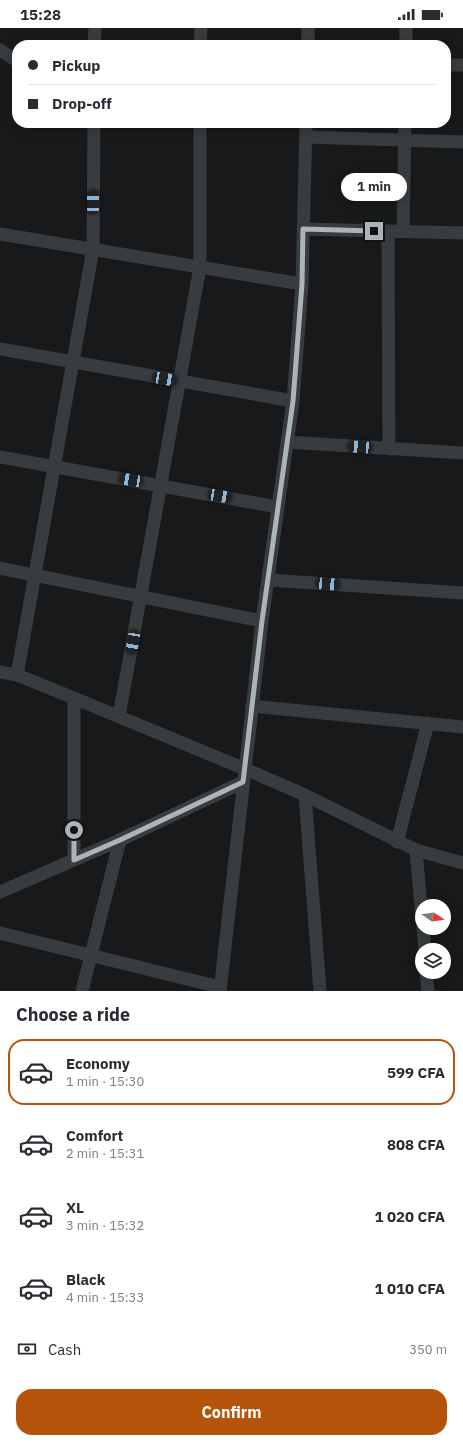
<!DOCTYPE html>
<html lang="en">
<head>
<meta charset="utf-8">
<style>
  body { margin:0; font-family:"IBM Plex Sans",sans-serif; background:#f2f2f3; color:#2b2b33; height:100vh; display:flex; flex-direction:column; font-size:15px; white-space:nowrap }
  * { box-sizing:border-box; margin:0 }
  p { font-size:13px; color:#7c7c81 }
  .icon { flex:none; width:22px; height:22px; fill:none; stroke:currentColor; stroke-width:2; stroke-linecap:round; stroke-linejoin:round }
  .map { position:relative; height:963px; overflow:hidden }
  .sheet { display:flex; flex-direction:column; background:#fff; flex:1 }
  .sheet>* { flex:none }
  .banner { position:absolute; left:12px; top:12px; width:439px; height:88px; border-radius:16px; box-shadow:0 2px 10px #0003; display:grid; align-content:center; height:88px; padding:0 16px; background:#fff }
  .needle { width:26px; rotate:103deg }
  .tools { position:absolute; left:415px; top:871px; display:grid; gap:8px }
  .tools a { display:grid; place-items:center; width:36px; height:36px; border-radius:50%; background:#fff; box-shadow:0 2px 10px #0003; font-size:20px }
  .end { position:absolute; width:18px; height:18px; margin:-9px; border:5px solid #abb4b8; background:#111; box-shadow:0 0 0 2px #111 }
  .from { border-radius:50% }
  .bubble { position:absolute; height:28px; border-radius:14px; background:#fff; box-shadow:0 2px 10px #0003; font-size:13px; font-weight:800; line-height:28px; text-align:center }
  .car { position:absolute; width:12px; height:24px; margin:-12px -6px; border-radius:5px; box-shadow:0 0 3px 1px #0007; background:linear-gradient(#222 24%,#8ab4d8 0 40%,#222 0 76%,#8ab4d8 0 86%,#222 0) }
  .banner b { display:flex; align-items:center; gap:14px; height:38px; font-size:15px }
  .banner b+b { border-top:1px solid #e1e1e2 }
  .banner i { width:10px; height:10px; background:#2b2b33 }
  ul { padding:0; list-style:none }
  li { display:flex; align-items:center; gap:12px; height:66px; margin:0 8px 6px; padding:0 8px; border:2px solid transparent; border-radius:16px }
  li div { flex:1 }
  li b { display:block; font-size:15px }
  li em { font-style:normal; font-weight:800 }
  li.active { border-color:#b45309 }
  li>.icon { width:36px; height:36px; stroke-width:1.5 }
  h2 { padding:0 16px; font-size:18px; line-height:48px }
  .pay { display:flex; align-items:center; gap:10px; height:44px; padding:0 16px; font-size:15px }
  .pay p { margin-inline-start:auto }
  .cta { display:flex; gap:8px; margin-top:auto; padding:8px 16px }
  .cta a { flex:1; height:46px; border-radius:16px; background:#b45309; color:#fff; font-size:16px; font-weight:800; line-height:46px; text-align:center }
  .status { display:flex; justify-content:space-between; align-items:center; height:28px; padding:0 20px; background:#fff; direction:ltr }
  .status svg { height:11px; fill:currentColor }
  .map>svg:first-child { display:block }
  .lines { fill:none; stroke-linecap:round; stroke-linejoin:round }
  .minor { stroke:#393c3e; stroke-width:13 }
  .route { stroke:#abb4b8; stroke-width:5 }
</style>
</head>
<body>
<div class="status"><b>15:28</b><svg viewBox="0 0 49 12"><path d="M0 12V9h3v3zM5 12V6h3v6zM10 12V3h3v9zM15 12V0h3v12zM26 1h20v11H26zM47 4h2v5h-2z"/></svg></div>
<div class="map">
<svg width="463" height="963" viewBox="0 0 463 963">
  <rect width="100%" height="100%" fill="#18191a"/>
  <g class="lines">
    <!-- minor -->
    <path class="minor" d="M 94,17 L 95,0
      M 200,17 L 201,0
      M 308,17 L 308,0
      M 406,17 L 406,0
      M 0,22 L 17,33
      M 446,37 L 463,37
      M 306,109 L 463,114
      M 303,201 L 463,205
      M 388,203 L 389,421
      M 403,203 L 405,95
      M 0,206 L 302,256
      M 0,321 L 293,373
      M 287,414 L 463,425
      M 0,429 L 278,479
      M 0,540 L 262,593
      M 268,552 L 463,565
      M 0,644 L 17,647 L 74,670 L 245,741 L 305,767 L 416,822 L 463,835
      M 17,647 L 93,221 L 94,95
      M 252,678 L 463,699
      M 119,688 L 200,239 L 200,95
      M 305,767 L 320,963
      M 397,814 L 428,695
      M 416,822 L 422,891
      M 74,832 L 74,670
      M 0,864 L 120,812 L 243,754
      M 423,900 L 425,922
      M 0,905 L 220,959
      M 426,944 L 428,963
      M 82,963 L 120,812
      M 220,963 L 262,593 L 293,373 L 302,256 L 306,95"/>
  </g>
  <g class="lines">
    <!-- route -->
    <path class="route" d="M 74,802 L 74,832 L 120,812 L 243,754 L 262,593 L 293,373 L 302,256 L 303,201 L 374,203"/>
  </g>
</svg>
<div class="tools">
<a><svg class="needle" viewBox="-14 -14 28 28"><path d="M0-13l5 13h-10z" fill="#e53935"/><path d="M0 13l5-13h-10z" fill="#7c7c81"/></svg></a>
<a><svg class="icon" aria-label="layers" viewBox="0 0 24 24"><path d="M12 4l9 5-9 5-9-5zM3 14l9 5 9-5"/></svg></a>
</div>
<i class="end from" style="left:74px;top:802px"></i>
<i class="end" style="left:374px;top:203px"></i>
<div class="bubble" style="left:341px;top:145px;width:66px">1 min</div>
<i class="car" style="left:93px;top:174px;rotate:0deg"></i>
<i class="car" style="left:165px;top:351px;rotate:100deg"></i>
<i class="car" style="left:360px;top:419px;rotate:274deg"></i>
<i class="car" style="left:131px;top:452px;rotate:280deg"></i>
<i class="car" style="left:220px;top:468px;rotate:100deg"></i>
<i class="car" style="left:328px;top:556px;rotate:94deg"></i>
<i class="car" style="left:133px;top:614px;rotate:190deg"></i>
<div class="banner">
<b><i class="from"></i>Pickup</b>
<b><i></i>Drop-off</b>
</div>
</div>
<section class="sheet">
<h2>Choose a ride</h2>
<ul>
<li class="active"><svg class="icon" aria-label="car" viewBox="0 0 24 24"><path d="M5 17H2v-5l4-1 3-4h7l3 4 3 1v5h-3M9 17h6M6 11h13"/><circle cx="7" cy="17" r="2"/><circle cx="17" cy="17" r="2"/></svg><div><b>Economy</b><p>1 min · 15:30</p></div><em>599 CFA</em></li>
<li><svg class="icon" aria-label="car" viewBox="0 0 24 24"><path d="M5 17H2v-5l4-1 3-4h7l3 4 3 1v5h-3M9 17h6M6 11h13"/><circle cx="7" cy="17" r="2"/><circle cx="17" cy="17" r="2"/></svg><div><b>Comfort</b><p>2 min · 15:31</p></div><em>808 CFA</em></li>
<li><svg class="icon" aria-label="car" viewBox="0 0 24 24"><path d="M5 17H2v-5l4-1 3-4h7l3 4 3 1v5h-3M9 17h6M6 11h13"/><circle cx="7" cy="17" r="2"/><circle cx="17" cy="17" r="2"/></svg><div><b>XL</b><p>3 min · 15:32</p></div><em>1 020 CFA</em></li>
<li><svg class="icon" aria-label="car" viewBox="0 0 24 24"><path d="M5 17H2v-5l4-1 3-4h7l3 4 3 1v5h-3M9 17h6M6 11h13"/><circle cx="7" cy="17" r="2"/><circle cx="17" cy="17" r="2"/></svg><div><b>Black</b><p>4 min · 15:33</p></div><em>1 010 CFA</em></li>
</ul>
<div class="pay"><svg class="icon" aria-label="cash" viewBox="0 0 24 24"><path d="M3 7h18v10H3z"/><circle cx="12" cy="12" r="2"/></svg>Cash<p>350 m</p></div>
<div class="cta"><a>Confirm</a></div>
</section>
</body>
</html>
